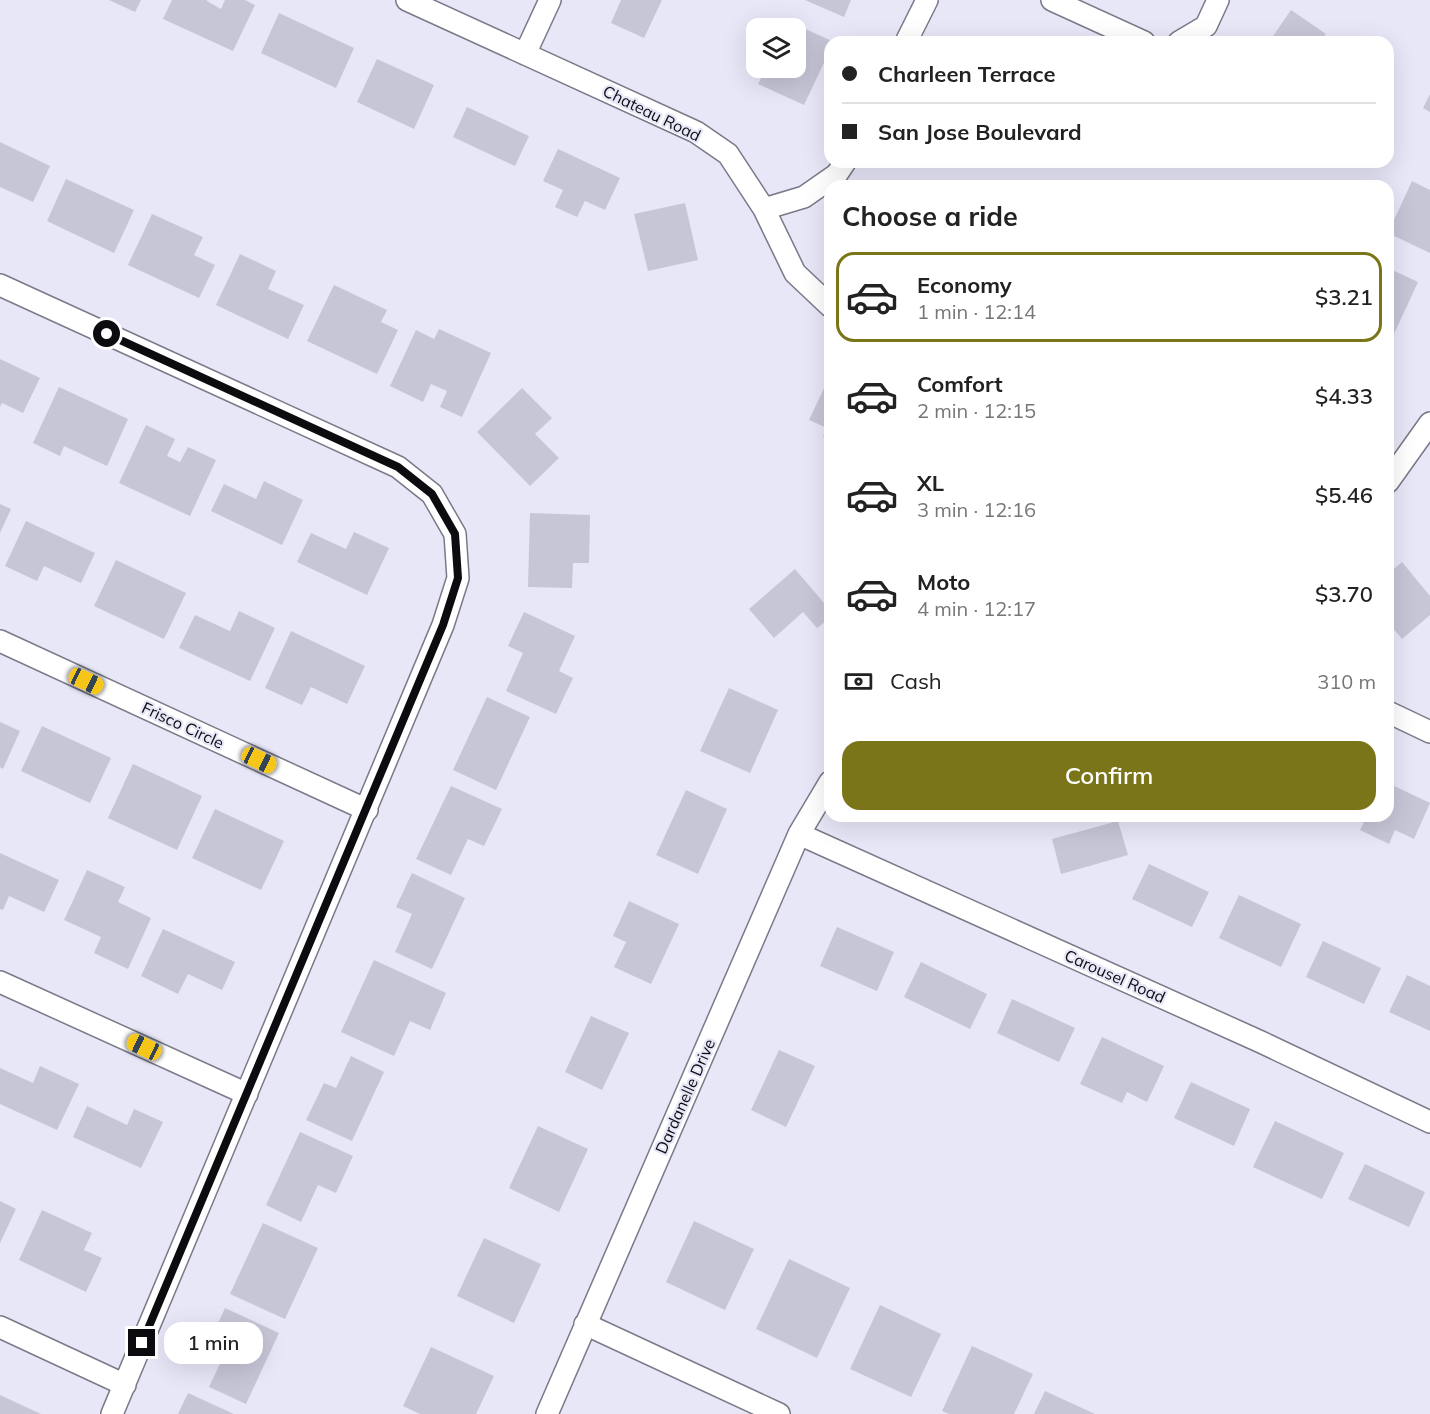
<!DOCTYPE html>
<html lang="en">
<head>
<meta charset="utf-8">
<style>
  body { margin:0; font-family:Mulish,sans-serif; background:#f2f2f2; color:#222; height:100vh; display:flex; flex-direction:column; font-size:22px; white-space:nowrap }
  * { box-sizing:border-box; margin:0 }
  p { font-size:20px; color:#767676 }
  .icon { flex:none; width:33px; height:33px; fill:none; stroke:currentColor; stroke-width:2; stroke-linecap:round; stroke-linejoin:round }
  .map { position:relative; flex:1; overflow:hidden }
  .sheet { position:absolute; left:824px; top:180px; width:570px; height:642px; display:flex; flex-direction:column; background:#fff; border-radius:18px; box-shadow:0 6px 24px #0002 }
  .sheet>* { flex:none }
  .top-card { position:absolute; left:824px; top:36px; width:570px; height:132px; border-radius:18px; box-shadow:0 6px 24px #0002; display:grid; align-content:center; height:132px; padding:0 18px; background:#fff }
  .buttons { position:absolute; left:746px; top:18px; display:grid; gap:12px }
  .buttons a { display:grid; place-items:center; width:60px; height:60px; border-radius:12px; background:#fff; box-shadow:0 6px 24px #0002; font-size:30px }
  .end { position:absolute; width:27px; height:27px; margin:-14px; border:8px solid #0b0b10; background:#fff; box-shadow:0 0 0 3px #fff }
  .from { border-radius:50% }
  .bubble { position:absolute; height:42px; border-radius:18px; background:#fff; box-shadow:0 6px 24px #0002; font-size:20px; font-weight:600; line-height:42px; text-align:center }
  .car { position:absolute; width:18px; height:36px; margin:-18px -9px; border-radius:8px; box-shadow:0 0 4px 2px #0007; background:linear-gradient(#f5c518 24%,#345 0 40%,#f5c518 0 76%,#345 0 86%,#f5c518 0) }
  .top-card b { display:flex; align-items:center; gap:21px; height:57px; font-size:22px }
  .top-card b+b { border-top:2px solid #e0e0e0 }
  .top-card i { width:15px; height:15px; background:#222 }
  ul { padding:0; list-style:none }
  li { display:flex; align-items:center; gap:18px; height:90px; margin:0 12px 9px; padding:0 6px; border:3px solid transparent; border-radius:18px }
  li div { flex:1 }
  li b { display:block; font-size:22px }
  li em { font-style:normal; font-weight:600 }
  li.active { border-color:#7a7519 }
  li>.icon { width:54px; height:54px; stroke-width:1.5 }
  h2 { padding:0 18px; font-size:27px; line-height:72px }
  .pay { display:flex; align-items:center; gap:15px; height:66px; padding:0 18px; font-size:22px }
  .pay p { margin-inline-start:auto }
  .cta { display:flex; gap:12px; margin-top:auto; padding:12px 18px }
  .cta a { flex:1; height:69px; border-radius:18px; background:#7a7519; color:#fff; font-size:24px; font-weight:600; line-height:69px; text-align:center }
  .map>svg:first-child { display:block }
  .building { fill:#c6c6d7 }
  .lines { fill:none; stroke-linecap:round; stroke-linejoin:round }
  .minor-casing { stroke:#797988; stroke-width:24 }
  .minor { stroke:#fff; stroke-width:21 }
  .route { stroke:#0b0b10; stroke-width:8 }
  .labels { text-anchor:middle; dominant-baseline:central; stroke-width:4.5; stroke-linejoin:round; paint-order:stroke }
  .street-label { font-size:16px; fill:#0b0b10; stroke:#e7e7f8 }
</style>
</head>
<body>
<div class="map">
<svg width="1430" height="1414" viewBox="0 0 1430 1414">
  <rect width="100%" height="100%" fill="#e7e7f8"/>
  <!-- building -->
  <path class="building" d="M 109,0 L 141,0 L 135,12 Z
    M 172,0 L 207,0 L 207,1 L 221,9 L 225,0 L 245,0 L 255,5 L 233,51 L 163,19 Z
    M 621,0 L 662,0 L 644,38 L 611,23 Z
    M 805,0 L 851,0 L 844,17 Z
    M 1291,10 L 1326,34 L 1320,42 L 1269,42 Z
    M 279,13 L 354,48 L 336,88 L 261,53 Z
    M 788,21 L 834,42 L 830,42 L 830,50 L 804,105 L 758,84 L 766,68 L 795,68 L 795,28 L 784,28 Z
    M 377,59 L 434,85 L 414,129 L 357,102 Z
    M 1430,94 L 1430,112 L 1423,108 Z
    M 467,107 L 529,136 L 515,166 L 453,137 Z
    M 0,142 L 50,166 L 33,202 L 0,187 Z
    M 558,149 L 620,178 L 605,210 L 585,201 L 577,217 L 555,207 L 563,190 L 543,181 Z
    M 66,179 L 134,210 L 114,253 L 47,221 Z
    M 1412,181 L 1430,190 L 1430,253 L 1388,233 Z
    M 685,203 L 698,260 L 648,271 L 634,214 Z
    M 152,214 L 203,237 L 194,255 L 215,265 L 199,298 L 128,265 Z
    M 240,254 L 276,271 L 268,289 L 304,305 L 288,339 L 216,305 Z
    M 1388,268 L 1418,282 L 1388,347 Z
    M 334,285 L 387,310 L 381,322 L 398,330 L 377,374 L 307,341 Z
    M 439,329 L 491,353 L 462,417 L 440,407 L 447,391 L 431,384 L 423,402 L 390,386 L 416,330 L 434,339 Z
    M 0,359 L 40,378 L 23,413 L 2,403 L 0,407 Z
    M 826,384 L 830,386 L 830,441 L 823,437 L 827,428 L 809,420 Z
    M 59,387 L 128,419 L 107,466 L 64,446 L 60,456 L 33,443 Z
    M 522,388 L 552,418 L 535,434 L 559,458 L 530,486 L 477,432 Z
    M 146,425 L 175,439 L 167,456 L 180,462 L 188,447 L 216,460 L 190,516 L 119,483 Z
    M 264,481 L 303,500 L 282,545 L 211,511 L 224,484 L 256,499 Z
    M 0,504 L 11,509 L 0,533 Z
    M 530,513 L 590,515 L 589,563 L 573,563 L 572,588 L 528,587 Z
    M 26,521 L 95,553 L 81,583 L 44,566 L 37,581 L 5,566 Z
    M 354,532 L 389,548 L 367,595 L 297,562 L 311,533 L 346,549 Z
    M 116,560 L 186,593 L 164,639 L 94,606 Z
    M 1402,562 L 1430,596 L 1430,615 L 1402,639 L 1388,622 L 1388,574 Z
    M 795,569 L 830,610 L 830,618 L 817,628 L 803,612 L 774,638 L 749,609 Z
    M 239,611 L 275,628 L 250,681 L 179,648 L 195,615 L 230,631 Z
    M 524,612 L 575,636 L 559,671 L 573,678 L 556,714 L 506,691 L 523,653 L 508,646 Z
    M 291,631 L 365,666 L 347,704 L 311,687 L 302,705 L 265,688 Z
    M 729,688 L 778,710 L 750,773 L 700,751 Z
    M 487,697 L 530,717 L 496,790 L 453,770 Z
    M 0,722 L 20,731 L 3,769 L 0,767 Z
    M 42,726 L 111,758 L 90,803 L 21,771 Z
    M 133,764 L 202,796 L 177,850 L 108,818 Z
    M 1388,783 L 1430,803 L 1414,839 L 1395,830 L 1389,844 L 1360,830 L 1367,816 L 1388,816 Z
    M 451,786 L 502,809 L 484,846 L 468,839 L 451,875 L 416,859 Z
    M 686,790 L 727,809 L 698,874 L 656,855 Z
    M 215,809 L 284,841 L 261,890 L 192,858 Z
    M 1118,821 L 1128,855 L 1061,874 L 1052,839 Z
    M 0,853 L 59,880 L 44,912 L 9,896 L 3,910 L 0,909 Z
    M 1149,864 L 1209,892 L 1192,927 L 1132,899 Z
    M 87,870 L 125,887 L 118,902 L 151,918 L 128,969 L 94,953 L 101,937 L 64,920 Z
    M 412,873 L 465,898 L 432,969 L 395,952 L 412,914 L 396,907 Z
    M 1239,895 L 1301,924 L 1281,967 L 1219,938 Z
    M 629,901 L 679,924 L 651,984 L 614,967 L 626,942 L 613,936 Z
    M 837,927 L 894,952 L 877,991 L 820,966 Z
    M 163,929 L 235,962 L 222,990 L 188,974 L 178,994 L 141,976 Z
    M 1323,941 L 1381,968 L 1364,1004 L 1306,977 Z
    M 374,960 L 446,993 L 430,1030 L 410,1021 L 394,1056 L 341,1032 Z
    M 921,962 L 987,994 L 970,1029 L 904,997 Z
    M 1407,975 L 1430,986 L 1430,1031 L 1389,1012 Z
    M 1012,999 L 1075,1028 L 1059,1062 L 997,1033 Z
    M 591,1016 L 629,1033 L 602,1090 L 565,1072 Z
    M 1102,1037 L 1164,1066 L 1147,1102 L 1127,1092 L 1122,1103 L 1080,1084 Z
    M 779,1050 L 815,1066 L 786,1127 L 751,1110 Z
    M 351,1056 L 384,1072 L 352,1141 L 306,1120 L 324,1083 L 336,1088 Z
    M 40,1066 L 79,1084 L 57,1130 L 0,1104 L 0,1068 L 33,1083 Z
    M 1191,1082 L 1250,1109 L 1234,1146 L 1174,1118 Z
    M 87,1106 L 127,1125 L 134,1109 L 163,1122 L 141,1168 L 73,1137 Z
    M 1275,1121 L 1344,1153 L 1322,1199 L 1253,1167 Z
    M 538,1126 L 588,1149 L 559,1212 L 509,1188 Z
    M 300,1132 L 353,1156 L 336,1193 L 318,1185 L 301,1222 L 266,1205 Z
    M 1365,1164 L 1425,1192 L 1409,1227 L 1348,1199 Z
    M 0,1201 L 16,1209 L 0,1243 Z
    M 42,1210 L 92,1233 L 84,1250 L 102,1258 L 86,1292 L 19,1260 Z
    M 694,1221 L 754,1249 L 725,1310 L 666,1282 Z
    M 263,1223 L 318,1248 L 285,1319 L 230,1294 Z
    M 484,1238 L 541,1264 L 514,1323 L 457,1296 Z
    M 789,1259 L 850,1288 L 817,1358 L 756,1329 Z
    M 880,1305 L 941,1334 L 911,1397 L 850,1369 Z
    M 225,1308 L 279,1333 L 246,1404 L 209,1387 L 226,1351 L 209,1343 Z
    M 972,1346 L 1033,1374 L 1014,1414 L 949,1414 L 942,1411 Z
    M 431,1347 L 494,1376 L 476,1414 L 420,1414 L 403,1406 Z
    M 1045,1391 L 1095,1414 L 1034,1414 Z
    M 188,1393 L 234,1414 L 178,1414 Z
    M 0,1395 L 41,1414 L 0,1414 Z"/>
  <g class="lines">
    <!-- minor casing -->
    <g class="minor-casing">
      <path id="minor" d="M 407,0 L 696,132 L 728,154 L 764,209 L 795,273 L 830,306
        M 1052,0 L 1144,42
        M 906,42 L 927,0
        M 1179,42 L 1206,26 L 1218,0
        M 525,54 L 550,0
        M 764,209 L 804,197 L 837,174 L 845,162
        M 0,285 L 398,467 L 432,494 L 455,534 L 458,578 L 443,625 L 112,1414
        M 1388,482 L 1430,423
        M 0,641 L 367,810
        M 1388,712 L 1430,732
        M 799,834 L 1261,1042 L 1430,1122
        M 0,982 L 247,1094
        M 585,1324 L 779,1414
        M 0,1327 L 125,1385
        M 547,1414 L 799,834 L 830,782"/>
    </g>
    <!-- minor -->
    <use href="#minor" class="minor"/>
  </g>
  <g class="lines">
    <!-- route -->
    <path class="route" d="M 107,334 L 398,467 L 432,494 L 455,534 L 458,578 L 443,625 L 142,1343"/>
  </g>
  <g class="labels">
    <!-- street labels -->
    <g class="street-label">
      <text transform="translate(652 113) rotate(26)">Chateau Road</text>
      <text transform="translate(183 725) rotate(25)">Frisco Circle</text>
      <text transform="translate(1115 976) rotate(24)">Carousel Road</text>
      <text transform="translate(685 1096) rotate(-66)">Dardanelle Drive</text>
    </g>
  </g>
</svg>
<div class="buttons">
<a><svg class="icon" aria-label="layers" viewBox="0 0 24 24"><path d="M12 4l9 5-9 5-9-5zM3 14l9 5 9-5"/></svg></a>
</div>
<i class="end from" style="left:107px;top:334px"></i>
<i class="end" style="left:142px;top:1343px"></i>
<div class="bubble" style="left:164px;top:1322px;width:99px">1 min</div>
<i class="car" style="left:86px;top:681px;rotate:115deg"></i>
<i class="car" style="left:259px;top:760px;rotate:115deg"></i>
<i class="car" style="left:144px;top:1047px;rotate:295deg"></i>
<div class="top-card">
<b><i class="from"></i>Charleen Terrace</b>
<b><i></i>San Jose Boulevard</b>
</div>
<section class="sheet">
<h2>Choose a ride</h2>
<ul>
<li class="active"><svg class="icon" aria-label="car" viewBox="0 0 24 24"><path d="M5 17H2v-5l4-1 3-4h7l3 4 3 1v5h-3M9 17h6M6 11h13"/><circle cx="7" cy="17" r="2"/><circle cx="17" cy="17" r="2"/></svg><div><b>Economy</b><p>1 min · 12:14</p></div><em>$3.21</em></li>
<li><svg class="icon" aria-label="car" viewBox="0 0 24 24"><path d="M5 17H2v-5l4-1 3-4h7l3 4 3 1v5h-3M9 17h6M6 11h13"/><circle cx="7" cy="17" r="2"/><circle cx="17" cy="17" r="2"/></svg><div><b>Comfort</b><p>2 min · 12:15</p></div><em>$4.33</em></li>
<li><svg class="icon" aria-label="car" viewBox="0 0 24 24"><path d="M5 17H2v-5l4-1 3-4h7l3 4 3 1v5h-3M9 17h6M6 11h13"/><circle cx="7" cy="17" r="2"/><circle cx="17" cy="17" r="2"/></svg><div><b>XL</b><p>3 min · 12:16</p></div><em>$5.46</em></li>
<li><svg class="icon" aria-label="car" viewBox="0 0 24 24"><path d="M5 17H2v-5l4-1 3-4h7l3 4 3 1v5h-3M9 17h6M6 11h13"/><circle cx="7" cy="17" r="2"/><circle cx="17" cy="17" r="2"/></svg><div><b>Moto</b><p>4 min · 12:17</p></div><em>$3.70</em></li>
</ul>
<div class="pay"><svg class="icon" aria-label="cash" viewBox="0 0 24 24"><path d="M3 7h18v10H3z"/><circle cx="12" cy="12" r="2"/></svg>Cash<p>310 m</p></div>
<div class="cta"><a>Confirm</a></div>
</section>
</div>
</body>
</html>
